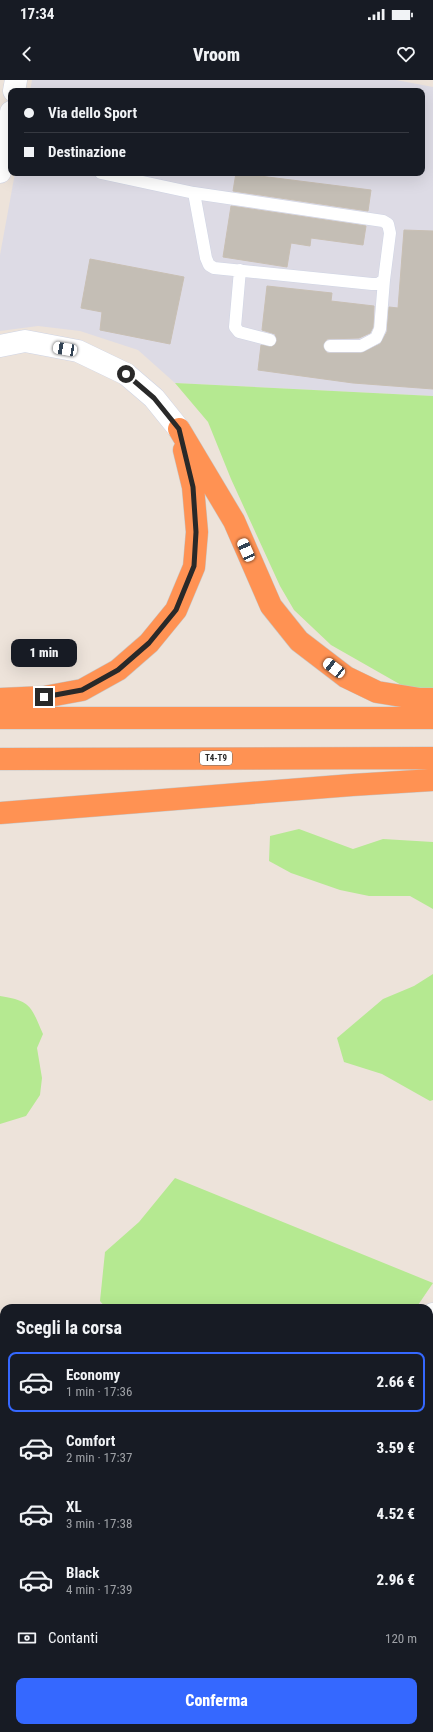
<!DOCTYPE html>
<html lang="it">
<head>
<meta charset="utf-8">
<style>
  body { margin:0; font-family:"Roboto Condensed",sans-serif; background:#20242c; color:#f1f3f6; height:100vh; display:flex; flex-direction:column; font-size:15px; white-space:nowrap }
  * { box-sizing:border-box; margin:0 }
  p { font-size:13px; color:#9ea1a6 }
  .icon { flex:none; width:22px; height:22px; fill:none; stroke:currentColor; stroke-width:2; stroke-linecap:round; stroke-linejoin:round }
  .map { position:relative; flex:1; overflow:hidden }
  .side { position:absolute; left:0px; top:1224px; width:433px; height:428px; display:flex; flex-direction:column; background:#171b24; border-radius:12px 12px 0 0; box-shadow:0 4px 16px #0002 }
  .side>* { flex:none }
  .top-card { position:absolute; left:8px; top:8px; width:417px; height:88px; border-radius:8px; box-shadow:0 4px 16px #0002; display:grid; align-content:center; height:88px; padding:0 16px; background:#171b24 }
  .end { position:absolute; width:18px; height:18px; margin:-9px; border:5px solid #292929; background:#fff; box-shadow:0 0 0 2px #fff }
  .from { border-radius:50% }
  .bubble { position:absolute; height:28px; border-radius:8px; background:#171b24; box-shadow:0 4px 16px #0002; font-size:13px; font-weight:800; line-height:28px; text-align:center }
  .car { position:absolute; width:12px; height:24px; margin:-12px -6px; border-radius:5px; box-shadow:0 0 3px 1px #0007; background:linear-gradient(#fff 24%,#345 0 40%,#fff 0 76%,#345 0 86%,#fff 0) }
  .top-card b { display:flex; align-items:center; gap:14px; height:38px; font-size:15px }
  .top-card b+b { border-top:1px solid #363941 }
  .top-card i { width:10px; height:10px; background:#f1f3f6 }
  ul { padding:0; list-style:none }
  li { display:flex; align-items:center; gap:12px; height:60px; margin:0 8px 6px; padding:0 8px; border:2px solid transparent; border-radius:8px }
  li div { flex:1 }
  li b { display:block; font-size:15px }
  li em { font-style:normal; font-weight:800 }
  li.current { border-color:#3568ff }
  li>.icon { width:36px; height:36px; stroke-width:1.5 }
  h2 { padding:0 16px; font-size:18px; line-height:48px }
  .pay { display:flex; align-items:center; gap:10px; height:44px; padding:0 16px; font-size:15px }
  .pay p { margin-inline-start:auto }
  .cta { display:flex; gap:8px; margin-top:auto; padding:8px 16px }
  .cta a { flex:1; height:46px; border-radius:8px; background:#3568ff; color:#fff; font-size:16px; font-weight:800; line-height:46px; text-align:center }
  .status { display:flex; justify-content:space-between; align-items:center; height:28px; padding:0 20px; background:#171b24; direction:ltr }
  .status svg { height:11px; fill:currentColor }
  header { display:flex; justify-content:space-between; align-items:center; height:52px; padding:0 16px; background:#171b24; font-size:18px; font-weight:800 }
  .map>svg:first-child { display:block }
  .industrial { fill:#dddbe5 }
  .green { fill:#b5e991 }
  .pitch { fill:#cdf18b }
  .building { fill:#c4beb5; stroke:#c8bfb3 }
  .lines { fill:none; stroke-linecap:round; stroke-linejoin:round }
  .lane-casing { stroke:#cfd4e4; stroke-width:13 }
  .street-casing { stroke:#cfd4e4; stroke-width:23 }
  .secondary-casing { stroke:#cfd4e4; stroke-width:23 }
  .highway-casing { stroke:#c7c7c7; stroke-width:23 }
  .lane { stroke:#fff; stroke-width:12 }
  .street { stroke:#fff; stroke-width:22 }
  .secondary { stroke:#fff; stroke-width:22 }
  .highway { stroke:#ff9253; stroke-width:22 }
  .route { stroke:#292929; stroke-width:5 }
  .labels { text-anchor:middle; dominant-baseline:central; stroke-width:3; stroke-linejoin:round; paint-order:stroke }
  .shield { fill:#fff; stroke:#696969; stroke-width:1 }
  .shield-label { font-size:9px; font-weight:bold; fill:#292929 }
</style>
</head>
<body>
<div class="status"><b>17:34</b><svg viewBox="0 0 49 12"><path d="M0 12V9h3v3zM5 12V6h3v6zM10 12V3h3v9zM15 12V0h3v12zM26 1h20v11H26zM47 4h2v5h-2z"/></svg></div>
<header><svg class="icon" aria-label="back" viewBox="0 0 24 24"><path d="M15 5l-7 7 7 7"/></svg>Vroom<svg class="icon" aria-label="heart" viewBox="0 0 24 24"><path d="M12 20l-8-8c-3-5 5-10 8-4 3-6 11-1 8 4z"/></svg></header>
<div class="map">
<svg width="433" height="1652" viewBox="0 0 433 1652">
  <rect width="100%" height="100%" fill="#ede3da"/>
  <!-- industrial -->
  <path class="industrial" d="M 32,0 L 396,0 L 433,7 L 433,316 L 175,303 L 138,270 L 80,251 L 38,246 L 0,251 L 0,175 L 15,93 L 422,93 L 422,11 L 30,11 Z"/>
  <!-- green -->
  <path class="green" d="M 175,303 L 433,316 L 433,613 L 417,614 L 331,565 L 294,530 L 280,506 L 231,399 L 208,342 Z
    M 299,749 L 353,769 L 383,759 L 433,762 L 433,829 L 410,816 L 369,816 L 340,810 L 291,793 L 269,781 L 270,756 Z
    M 433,894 L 433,1020 L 430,1021 L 382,994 L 344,982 L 337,958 L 383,919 L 414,906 Z
    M 0,916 C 32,921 31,927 43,954 L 37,968 L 42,998 L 40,1015 L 26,1036 L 0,1044 Z
    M 175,1098 L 433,1203 L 416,1228 L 106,1228 L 100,1221 L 105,1172 L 139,1142 Z"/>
  <!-- pitch -->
  <path class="pitch" d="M 433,1266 L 433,1473 L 429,1468 L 429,1270 Z"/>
  <!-- building -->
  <path class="building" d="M 236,93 L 371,110 L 368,131 L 233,111 Z
    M 231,126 L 366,146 L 363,165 L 311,158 L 310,166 L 291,163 L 287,187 L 223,177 Z
    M 404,150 L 433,151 L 433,309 L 353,303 L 258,290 L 261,265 L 272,267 L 277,261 L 275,254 L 262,250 L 267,206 L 332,213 L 331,221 L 374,226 L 373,247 L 370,253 L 359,258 L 327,259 L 323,266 L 327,273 L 361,273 L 380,264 L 387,252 L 389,227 L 398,228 Z
    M 90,179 L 184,197 L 170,264 L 100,250 L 102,232 L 81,228 Z"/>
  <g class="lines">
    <!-- lane casing -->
    <g class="lane-casing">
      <path id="lane" d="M 101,93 L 194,113 L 383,141 L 388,144 L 390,153 L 384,200 L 378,204 L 372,204 L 214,188 L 209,185 L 206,178 L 194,113
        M 240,190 L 235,247 L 239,252 L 270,260
        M 330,266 L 361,266 L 376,258 L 380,249 L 384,200"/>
    </g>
    <!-- street casing -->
    <g class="street-casing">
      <path id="street" d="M 14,11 L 16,0
        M 0,92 L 5,74 L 11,32
        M 429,1239 L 433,1234
        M 0,1612 L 4,1615
        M 40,1648 L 44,1652
        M 127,1652 L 130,1648"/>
    </g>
    <!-- secondary casing -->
    <g class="secondary-casing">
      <path id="secondary" d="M 0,266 L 25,261 L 78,271 L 126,294 L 154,318 L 179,349
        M 0,1650 L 2,1652"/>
    </g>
    <!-- highway casing -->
    <g class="highway-casing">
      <path id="highway" d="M 179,349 L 234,441 L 271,526 L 299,561 L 346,597 L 377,612 L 420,619 L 433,619
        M 0,619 L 44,617 L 82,610 L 118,590 L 149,563 L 176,530 L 194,487 L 197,452 L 193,407 L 184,370
        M 0,638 L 433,638
        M 0,679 L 433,678
        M 0,733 L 352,705 L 433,700"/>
    </g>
    <!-- lane -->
    <use href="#lane" class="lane"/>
    <!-- street -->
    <use href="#street" class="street"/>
    <!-- secondary -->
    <use href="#secondary" class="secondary"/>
    <!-- highway -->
    <use href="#highway" class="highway"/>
  </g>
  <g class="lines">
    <!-- route -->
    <path class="route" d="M 44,617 L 82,610 L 118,590 L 149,563 L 176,530 L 194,486 L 196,452 L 193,407 L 179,349 L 154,318 L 126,294"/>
  </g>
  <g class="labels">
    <!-- shield labels -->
    <rect class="shield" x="200" y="671" width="32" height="14" rx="3"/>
    <g class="shield-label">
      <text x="216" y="678">T4-T9</text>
    </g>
  </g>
</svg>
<i class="end from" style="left:126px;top:294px"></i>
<i class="end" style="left:44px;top:617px"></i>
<div class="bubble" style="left:11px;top:559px;width:66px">1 min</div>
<i class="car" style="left:65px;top:269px;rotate:280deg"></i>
<i class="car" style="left:246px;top:470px;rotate:336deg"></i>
<i class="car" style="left:334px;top:588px;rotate:308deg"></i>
<div class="top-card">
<b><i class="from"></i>Via dello Sport</b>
<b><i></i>Destinazione</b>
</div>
<section class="side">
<h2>Scegli la corsa</h2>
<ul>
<li class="current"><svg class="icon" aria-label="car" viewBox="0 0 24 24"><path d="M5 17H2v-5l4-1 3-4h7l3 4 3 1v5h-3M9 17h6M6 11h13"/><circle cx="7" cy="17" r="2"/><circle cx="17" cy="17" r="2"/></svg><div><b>Economy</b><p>1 min · 17:36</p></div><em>2.66 €</em></li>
<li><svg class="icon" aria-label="car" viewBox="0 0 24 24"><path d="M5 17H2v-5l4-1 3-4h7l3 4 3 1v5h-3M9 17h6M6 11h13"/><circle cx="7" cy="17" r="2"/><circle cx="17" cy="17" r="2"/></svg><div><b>Comfort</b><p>2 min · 17:37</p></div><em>3.59 €</em></li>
<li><svg class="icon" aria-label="car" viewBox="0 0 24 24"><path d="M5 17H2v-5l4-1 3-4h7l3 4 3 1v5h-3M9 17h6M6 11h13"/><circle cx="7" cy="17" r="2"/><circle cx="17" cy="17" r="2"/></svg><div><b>XL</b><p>3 min · 17:38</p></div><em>4.52 €</em></li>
<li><svg class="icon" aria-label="car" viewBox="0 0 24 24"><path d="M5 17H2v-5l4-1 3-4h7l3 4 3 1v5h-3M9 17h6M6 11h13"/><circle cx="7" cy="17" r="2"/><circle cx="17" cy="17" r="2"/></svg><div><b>Black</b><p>4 min · 17:39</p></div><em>2.96 €</em></li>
</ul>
<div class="pay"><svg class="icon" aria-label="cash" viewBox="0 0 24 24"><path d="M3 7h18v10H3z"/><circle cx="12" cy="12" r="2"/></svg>Contanti<p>120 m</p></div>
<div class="cta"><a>Conferma</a></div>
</section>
</div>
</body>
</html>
